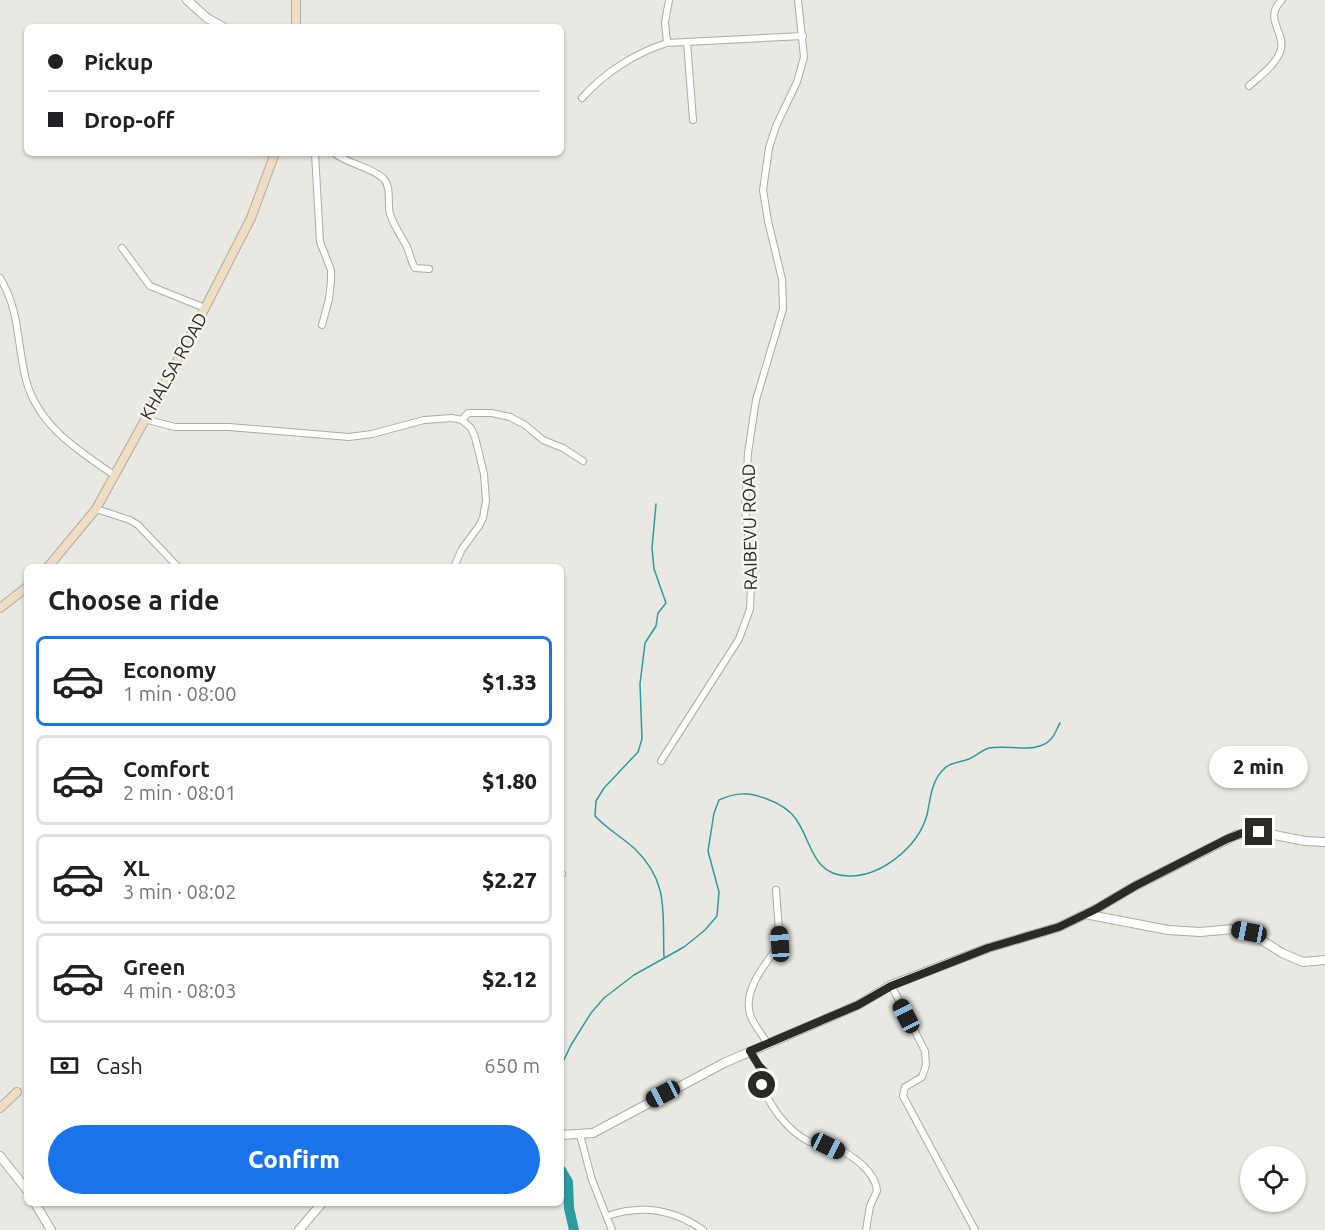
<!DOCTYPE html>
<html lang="en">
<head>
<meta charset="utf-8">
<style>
  body { margin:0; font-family:Ubuntu,sans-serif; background:#f6f6f6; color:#202124; height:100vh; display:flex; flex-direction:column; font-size:22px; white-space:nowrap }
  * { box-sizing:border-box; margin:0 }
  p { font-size:20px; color:#757577 }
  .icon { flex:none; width:33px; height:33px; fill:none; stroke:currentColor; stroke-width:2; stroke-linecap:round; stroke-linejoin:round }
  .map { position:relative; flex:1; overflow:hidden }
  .side { position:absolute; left:24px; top:564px; width:540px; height:642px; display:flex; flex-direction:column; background:#fff; border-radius:9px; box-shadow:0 2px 4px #0004 }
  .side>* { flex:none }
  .banner { position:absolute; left:24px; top:24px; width:540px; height:132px; border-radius:9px; box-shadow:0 2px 4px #0004; display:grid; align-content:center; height:132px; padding:0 24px; background:#fff }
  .tools { position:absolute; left:1240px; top:1146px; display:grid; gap:12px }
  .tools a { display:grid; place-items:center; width:66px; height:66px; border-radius:50%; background:#fff; box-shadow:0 2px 4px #0004; font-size:30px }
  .end { position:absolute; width:27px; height:27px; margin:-14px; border:8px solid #2a2a27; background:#fff; box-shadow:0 0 0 3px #fff }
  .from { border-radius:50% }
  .bubble { position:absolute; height:42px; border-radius:21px; background:#fff; box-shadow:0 2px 4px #0004; font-size:20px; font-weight:800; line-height:42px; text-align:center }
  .car { position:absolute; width:18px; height:36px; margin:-18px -9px; border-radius:8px; box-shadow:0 0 4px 2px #0007; background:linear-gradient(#222 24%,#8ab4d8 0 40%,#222 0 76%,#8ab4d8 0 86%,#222 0) }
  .banner b { display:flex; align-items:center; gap:21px; height:57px; font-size:22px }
  .banner b+b { border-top:2px solid #e0e0e0 }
  .banner i { width:15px; height:15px; background:#202124 }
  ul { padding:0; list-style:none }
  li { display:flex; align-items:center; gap:18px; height:90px; margin:0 12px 9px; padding:0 12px; border:3px solid #e0e0e0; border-radius:9px }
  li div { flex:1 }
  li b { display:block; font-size:22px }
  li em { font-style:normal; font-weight:800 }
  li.current { border-color:#1a73e8 }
  li>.icon { width:54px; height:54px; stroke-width:1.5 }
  h2 { padding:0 24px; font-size:27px; line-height:72px }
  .pay { display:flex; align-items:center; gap:15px; height:66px; padding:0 24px; font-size:22px }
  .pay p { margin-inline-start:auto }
  .cta { display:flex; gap:12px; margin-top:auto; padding:12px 24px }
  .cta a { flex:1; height:69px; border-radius:36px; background:#1a73e8; color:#fff; font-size:24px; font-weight:800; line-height:69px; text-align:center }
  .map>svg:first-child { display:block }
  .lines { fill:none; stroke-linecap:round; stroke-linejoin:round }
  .stream { stroke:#2d9c9e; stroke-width:1.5 }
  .river { stroke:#2d9c9e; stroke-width:10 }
  .minor-casing { stroke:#acaba4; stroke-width:8 }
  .tertiary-casing { stroke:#acaba4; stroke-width:10 }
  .secondary-casing { stroke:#acaba4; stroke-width:10 }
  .minor { stroke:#fff; stroke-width:6 }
  .tertiary { stroke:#fff; stroke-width:8 }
  .secondary { stroke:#f0dcc2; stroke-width:8 }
  .route { stroke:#2a2a27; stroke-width:8 }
  .labels { text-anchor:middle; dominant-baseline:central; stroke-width:5; stroke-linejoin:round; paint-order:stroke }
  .street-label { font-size:18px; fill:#2a2a27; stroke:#f6f5ef }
</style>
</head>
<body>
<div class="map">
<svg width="1325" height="1230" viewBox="0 0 1325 1230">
  <rect width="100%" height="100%" fill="#e9e8e2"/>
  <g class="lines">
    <!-- stream -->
    <path class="stream" d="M 656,504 L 652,548 L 654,569 L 666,603 L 658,613 L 656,626 L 645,643 L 640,684 L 642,739 L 638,752 L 604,788 L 596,801 L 595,816 C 607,829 622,837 635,849 C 670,883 662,914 664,957
      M 561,1066 L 571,1045 L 591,1013 L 604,998 L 634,975 L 684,947 L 705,930 L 717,916 L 719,892 L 708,851 L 714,813 L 719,800 C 737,792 748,792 767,799 C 778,803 789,809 796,819 C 812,842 812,875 848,876 C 881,877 918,847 927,815 C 930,801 931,784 941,772 C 948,762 959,763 969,759 C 976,756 982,750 989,748 C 1008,744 1037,755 1051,739 C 1055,735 1057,728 1060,723"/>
    <!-- river -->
    <path class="river" d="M 561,1170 L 568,1182 L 569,1208 L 574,1230"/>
    <!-- minor casing -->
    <g class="minor-casing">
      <path id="minor" d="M 687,42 L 693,120
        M 667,43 L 665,22 L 669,0
        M 1249,86 C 1260,76 1277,64 1281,49 C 1285,32 1263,18 1282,0
        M 582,98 C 604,73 635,53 667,43 L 803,36
        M 315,153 L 320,242 L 331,270 L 331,281 L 329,299 L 322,325
        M 334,153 C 348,164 371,167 383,178 C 392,187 387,203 390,214 C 394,226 401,236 407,247 C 410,254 411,262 415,268 L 429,269
        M 122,248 L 150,286 L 205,308
        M 0,278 C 20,310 17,345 26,380 C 38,425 77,450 114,475
        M 144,419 L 175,427 L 229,427 L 349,437 L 372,434 L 424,420 L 452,418 L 462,420 L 471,428 L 475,437 L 484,474 L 486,501 L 483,518 L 479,526 L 462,549 L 454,567
        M 462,420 L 468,413 L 492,413 L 510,417 L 525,425 L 543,440 L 563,448 L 583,461
        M 96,509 L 130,520 L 138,525 L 178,567
        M 661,761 L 739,639 L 750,609 L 752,566 L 745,509 L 748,453 L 756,400 L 783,309 L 782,279 L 768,221 L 763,190 L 769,148 L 776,126 L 797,82 L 804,57 L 798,0
        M 561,873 L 562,874
        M 891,985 L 925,1051 L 926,1065 L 922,1077 L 905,1087 L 903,1096 L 975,1230
        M 767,1043 C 762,1034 752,1023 750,1014 C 743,989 766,963 780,944 L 776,890
        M 749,1051 L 759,1066 L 767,1074 L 762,1083 C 768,1105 788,1131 808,1141 C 814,1144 821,1144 827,1145 C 846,1150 875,1169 877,1191 L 870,1206 L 866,1230
        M 580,1135 L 592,1180 L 612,1230
        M 607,1216 C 642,1204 673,1209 703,1230"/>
    </g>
    <!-- tertiary casing -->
    <g class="tertiary-casing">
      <path id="tertiary" d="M 187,0 L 207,18 L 223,27
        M 1085,914 L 1168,930 L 1200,932 L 1233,929 L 1249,932 L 1282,953 L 1303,962 L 1325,960
        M 561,1135 L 593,1133 L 724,1063 L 858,1005 L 891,985 L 988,948 L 1059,927 L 1096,909 L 1135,886 L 1236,835 L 1259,832 L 1305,841 L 1325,842
        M 0,1156 L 27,1190
        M 35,1203 L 51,1230
        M 299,1230 L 322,1203"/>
    </g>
    <!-- secondary casing -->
    <g class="secondary-casing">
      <path id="secondary" d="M 296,27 L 296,0
        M 48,567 L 96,509 L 185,347 L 251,218 L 275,153
        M 0,608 L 27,587
        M 0,1108 L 17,1092"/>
    </g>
    <!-- minor -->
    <use href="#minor" class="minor"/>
    <!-- tertiary -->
    <use href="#tertiary" class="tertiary"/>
    <!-- secondary -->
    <use href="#secondary" class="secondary"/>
  </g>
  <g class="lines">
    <!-- route -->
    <path class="route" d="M 762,1085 L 762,1081 L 767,1074 L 759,1066 L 750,1051 L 858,1005 L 891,986 L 988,948 L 1059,927 L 1096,909 L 1135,886 L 1227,839 L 1245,832 L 1259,832"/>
  </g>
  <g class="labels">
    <!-- street labels -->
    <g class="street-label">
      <text transform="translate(173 366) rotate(-61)">KHALSA ROAD</text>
      <text transform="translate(749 527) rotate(-91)">RAIBEVU ROAD</text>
    </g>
  </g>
</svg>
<div class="tools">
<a><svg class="icon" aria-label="locate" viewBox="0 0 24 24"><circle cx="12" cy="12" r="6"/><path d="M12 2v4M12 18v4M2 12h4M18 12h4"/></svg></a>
</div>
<i class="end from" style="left:762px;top:1085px"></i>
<i class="end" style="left:1259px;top:832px"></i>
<div class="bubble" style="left:1209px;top:746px;width:99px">2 min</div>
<i class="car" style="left:1249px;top:932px;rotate:281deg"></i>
<i class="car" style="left:780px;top:944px;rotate:356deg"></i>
<i class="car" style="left:906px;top:1016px;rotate:333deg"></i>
<i class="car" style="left:663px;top:1094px;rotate:242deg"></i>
<i class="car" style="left:828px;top:1146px;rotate:116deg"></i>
<div class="banner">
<b><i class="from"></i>Pickup</b>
<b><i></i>Drop-off</b>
</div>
<section class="side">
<h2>Choose a ride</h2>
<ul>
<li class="current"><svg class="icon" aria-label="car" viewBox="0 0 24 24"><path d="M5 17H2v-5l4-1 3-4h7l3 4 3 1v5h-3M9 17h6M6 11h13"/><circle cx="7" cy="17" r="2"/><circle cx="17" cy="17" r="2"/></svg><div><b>Economy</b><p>1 min · 08:00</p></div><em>$1.33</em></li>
<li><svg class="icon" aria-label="car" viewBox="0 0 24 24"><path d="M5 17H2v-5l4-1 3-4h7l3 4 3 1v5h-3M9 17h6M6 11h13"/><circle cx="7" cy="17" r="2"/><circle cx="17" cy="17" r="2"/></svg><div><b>Comfort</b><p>2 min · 08:01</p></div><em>$1.80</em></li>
<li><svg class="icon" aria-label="car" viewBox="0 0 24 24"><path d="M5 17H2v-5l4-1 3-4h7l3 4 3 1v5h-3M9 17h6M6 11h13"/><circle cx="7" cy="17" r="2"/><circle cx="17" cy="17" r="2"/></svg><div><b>XL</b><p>3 min · 08:02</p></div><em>$2.27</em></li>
<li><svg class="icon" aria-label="car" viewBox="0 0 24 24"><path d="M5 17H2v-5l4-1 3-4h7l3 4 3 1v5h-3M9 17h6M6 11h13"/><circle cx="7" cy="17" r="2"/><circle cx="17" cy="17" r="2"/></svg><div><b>Green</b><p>4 min · 08:03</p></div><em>$2.12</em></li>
</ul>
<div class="pay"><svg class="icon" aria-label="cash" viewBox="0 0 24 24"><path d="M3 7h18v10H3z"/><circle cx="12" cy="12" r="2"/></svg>Cash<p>650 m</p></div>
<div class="cta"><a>Confirm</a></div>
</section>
</div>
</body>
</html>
